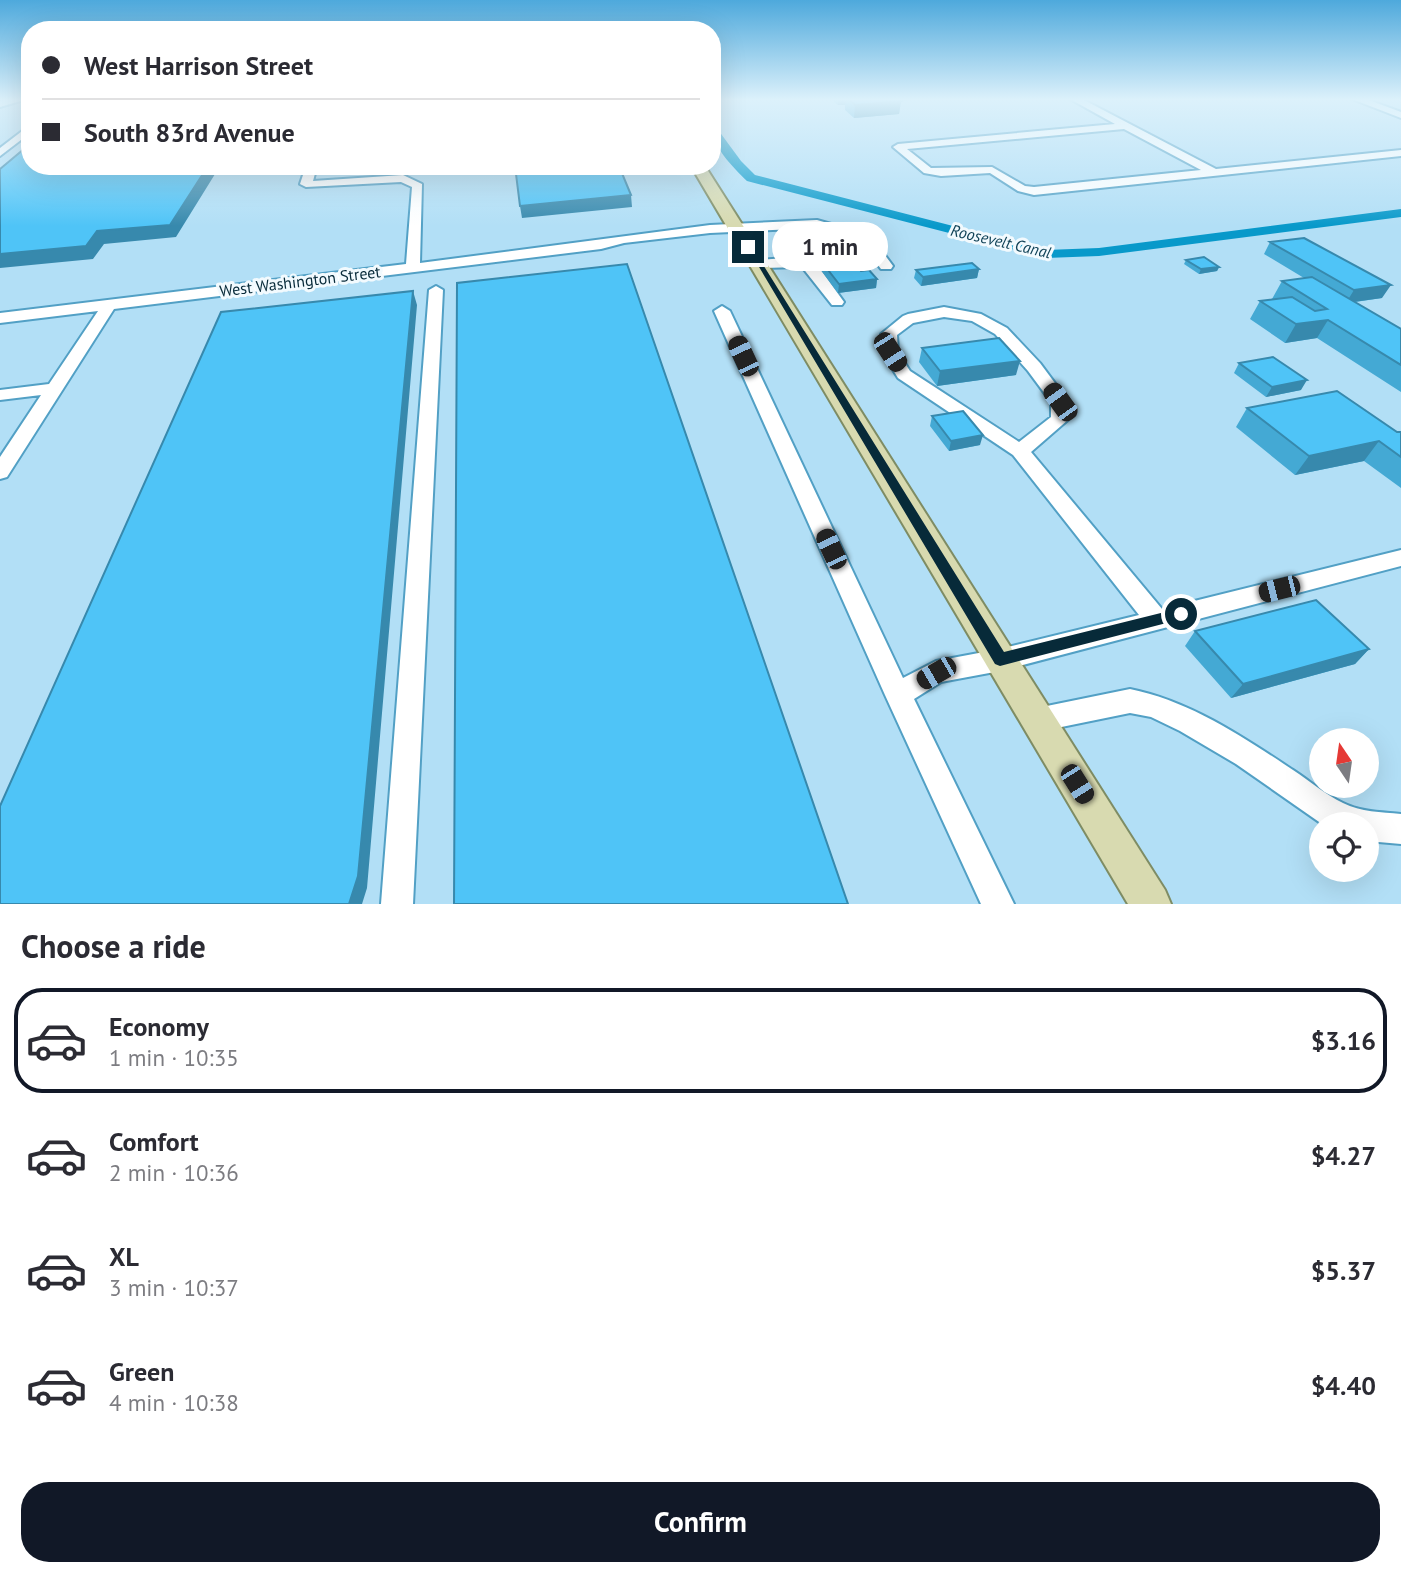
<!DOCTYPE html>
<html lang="en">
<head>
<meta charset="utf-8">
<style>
  body { margin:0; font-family:"PT Sans",sans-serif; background:#f2f2f3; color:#2b2b33; height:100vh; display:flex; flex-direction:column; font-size:26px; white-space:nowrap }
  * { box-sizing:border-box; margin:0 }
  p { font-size:23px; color:#7c7c81 }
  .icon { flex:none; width:38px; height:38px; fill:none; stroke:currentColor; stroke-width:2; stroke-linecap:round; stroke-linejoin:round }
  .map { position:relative; height:904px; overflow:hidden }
  .side { display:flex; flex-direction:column; background:#fff; flex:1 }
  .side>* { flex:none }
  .top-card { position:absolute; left:21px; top:21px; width:700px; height:154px; border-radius:28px; box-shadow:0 7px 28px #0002; display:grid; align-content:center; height:154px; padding:0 21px; background:#fff }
  .needle { width:46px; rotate:347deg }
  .tools { position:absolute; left:1309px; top:728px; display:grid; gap:14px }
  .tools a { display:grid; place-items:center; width:70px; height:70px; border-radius:50%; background:#fff; box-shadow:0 7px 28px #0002; font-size:35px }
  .end { position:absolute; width:32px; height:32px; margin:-16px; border:9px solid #072a39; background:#fff; box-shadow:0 0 0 4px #fff }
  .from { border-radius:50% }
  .bubble { position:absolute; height:49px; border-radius:24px; background:#fff; box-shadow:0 7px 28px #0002; font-size:23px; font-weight:600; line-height:49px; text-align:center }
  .car { position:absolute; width:21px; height:42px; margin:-21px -10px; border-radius:9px; box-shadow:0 0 5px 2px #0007; background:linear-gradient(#222 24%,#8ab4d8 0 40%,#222 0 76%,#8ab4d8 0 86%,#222 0) }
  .top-card b { display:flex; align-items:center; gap:24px; height:66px; font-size:26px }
  .top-card b+b { border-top:2px solid #e1e1e2 }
  .top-card i { width:18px; height:18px; background:#2b2b33 }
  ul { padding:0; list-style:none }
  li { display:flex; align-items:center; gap:21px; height:105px; margin:0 14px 10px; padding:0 7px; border:4px solid transparent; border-radius:28px }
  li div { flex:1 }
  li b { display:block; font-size:26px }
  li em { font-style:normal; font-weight:600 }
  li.selected { border-color:#111827 }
  li>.icon { width:63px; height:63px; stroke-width:1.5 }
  h2 { padding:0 21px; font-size:32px; line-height:84px }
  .action { display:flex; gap:14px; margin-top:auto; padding:14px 21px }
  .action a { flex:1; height:80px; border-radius:28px; background:#111827; color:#fff; font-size:28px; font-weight:600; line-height:80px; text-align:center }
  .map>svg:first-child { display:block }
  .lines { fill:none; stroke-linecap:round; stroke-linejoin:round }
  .canal { fill:#0899ca; fill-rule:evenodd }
  .minor-casing { stroke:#52a0c5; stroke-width:4 }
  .major-casing { stroke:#7e8c64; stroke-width:4 }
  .minor { fill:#fff; fill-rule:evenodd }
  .major { fill:#d8dab0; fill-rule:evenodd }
  .wall { fill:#44a9d4 }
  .shaded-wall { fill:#3789ad }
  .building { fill:#4fc4f7; stroke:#3789ad; stroke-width:2 }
  .route { fill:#072a39 }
  .labels { text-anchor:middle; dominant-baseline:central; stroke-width:6; stroke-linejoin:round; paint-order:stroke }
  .far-water-label { font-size:16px; font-style:italic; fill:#104257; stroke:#f2fafe }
  .far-street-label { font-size:16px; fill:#072a39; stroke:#f2fafe }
</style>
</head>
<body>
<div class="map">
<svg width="1401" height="904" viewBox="0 0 1401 904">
  <rect width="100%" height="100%" fill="#b2dff6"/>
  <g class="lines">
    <!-- canal -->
    <path class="canal" d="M 712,126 L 716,127 L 741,161 L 755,175 L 1046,250 L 1099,248 L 1401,209 L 1401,217 L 1099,256 L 1046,258 L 747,181 C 732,166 712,147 712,126 Z"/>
    <!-- minor casing -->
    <g class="minor-casing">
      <path id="minor" d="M 8,99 L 27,99 L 0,107 L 0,101 Z
        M 1070,99 L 1082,99 L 1216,169 L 1401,150 L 1401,156 L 1034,195 L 1018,191 L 990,173 L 941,176 L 924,173 L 893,147 L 898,144 L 1115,124 ZM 1124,129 L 1201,170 L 1034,187 L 1025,186 L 992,167 L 931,168 L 907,149 Z
        M 1352,99 L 1366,99 L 1401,112 L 1401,118 Z
        M 30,125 L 30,133 L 0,156 L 0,148 Z
        M 306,166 L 317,166 L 313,181 L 403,175 L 422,184 L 420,263 L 710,225 L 817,220 L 870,235 L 893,266 L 891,269 L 881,269 L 860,241 L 816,228 L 710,233 L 624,243 L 601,249 L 114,309 L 7,477 L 0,479 L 0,457 L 41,395 L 0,400 L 0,390 L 49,384 L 98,311 L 0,323 L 0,313 L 406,264 L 412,187 L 401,182 L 306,187 L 300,184 Z
        M 799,257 L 818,266 L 844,302 L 842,305 L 832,305 L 802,267 L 758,268 L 751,264 L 758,260 Z
        M 436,286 L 443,290 L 413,904 L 381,904 L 429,290 Z
        M 722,306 L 730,311 L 903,678 L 936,661 L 1000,649 L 1139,615 L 1013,455 L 898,378 L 882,352 L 881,334 L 903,316 L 908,314 L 944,307 L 981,314 L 1007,328 L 1040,363 L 1066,398 L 1069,419 L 1031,452 L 1162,609 L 1401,550 L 1401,566 L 1000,671 L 941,682 L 914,699 L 1014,904 L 981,904 L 885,695 L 714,311 ZM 944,317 L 972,321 L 995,334 L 1028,371 L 1051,402 L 1051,417 L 1019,442 L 910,371 L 898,352 L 897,335 L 913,323 Z
        M 1130,689 C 1190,701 1243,737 1293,770 C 1310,781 1326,795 1343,803 C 1361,812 1381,812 1401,814 L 1401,844 L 1367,841 L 1367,824 L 1322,824 L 1236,764 L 1180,731 L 1151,717 L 1130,713 L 1037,732 L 1027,729 L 1024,720 L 1027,711 L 1037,708 Z"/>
    </g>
    <!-- major casing -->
    <g class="major-casing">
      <path id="major" d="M 691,166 L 705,166 L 1165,890 L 1171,904 L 1128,904 Z"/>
    </g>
    <!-- minor -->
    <use href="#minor" class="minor"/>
    <!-- major -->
    <use href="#major" class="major"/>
  </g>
  <!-- wall -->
  <path class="wall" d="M 831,99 L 921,99 L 901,101 L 899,114 L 854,118 L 845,110 L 845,105 L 838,105 Z
    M 1270,242 L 1382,298 L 1355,302 L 1401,329 L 1401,392 L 1317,338 L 1285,343 L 1250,319 L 1260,301 L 1272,299 L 1282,281 L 1304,278 L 1264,254 Z
    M 818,257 L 845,263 L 877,279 L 876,288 L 838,293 L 817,265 Z
    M 1186,260 L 1219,267 L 1217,271 L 1199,274 L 1184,264 Z
    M 979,269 L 977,278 L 921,286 L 914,278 L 916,270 Z
    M 922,348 L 1016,375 L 937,386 L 919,362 Z
    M 1239,363 L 1301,390 L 1266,397 L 1234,373 Z
    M 1247,408 L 1397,432 L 1401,432 L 1401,488 L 1364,461 L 1295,475 L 1236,427 Z
    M 932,416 L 980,445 L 949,451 L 930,426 Z
    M 1195,631 L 1369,649 L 1355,664 L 1231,698 L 1185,646 Z"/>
  <!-- shaded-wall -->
  <path class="shaded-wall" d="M 839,99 L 846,99 L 845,105 L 838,105 Z
    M 873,99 L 921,99 L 872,103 Z
    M 901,101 L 899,114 L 854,118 L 855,105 Z
    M 208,166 L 220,166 L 176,237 L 104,244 L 93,259 L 0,268 L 0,254 L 97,231 Z
    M 631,195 L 632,207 L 522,218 L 520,206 Z
    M 1219,267 L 1217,271 L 1199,274 L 1201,269 Z
    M 979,269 L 977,278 L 921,286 L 923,277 Z
    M 877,279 L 876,288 L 838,293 L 839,284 Z
    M 1391,285 L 1382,298 L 1346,303 L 1354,290 Z
    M 413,291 L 417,305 L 367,888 L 362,904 L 349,904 Z
    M 1328,320 L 1317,338 L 1285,343 L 1296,324 Z
    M 1020,361 L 1016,375 L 937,386 L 940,371 Z
    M 1307,380 L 1301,390 L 1266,397 L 1272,387 Z
    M 983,435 L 980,445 L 949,451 L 951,441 Z
    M 1379,441 L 1364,461 L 1295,475 L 1309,456 Z
    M 1369,649 L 1355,664 L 1231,698 L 1243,684 Z"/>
  <!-- building -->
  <path class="building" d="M 849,99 L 899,99 L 901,101 L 855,105 Z
    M 30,144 L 30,166 L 208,166 L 170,225 L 97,231 L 86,246 L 0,254 L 0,169 Z
    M 515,166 L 619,166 L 631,195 L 520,206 Z
    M 1304,238 L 1391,285 L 1354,290 L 1270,242 Z
    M 838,254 L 845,263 L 854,262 L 861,271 L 869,270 L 877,279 L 839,284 L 818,257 Z
    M 1204,257 L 1219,267 L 1201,269 L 1186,260 Z
    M 972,263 L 979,269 L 923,277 L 916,270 Z
    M 627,264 L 848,904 L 454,904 L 457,283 Z
    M 1312,277 L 1401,329 L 1401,365 L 1328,320 L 1296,324 L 1260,301 L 1292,297 L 1315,311 L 1327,309 L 1282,281 Z
    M 413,291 L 358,876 L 349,904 L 0,904 L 0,806 L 221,312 Z
    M 999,338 L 1020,361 L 940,371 L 922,348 Z
    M 1273,357 L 1307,380 L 1272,387 L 1239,363 Z
    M 1337,391 L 1397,432 L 1401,432 L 1401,457 L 1379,441 L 1309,456 L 1247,408 Z
    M 963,411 L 983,435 L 951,441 L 932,416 Z
    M 1316,600 L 1369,649 L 1243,684 L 1195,631 Z"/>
  <!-- sky -->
  <linearGradient id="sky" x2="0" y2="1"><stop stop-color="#4ea9dc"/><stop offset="0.44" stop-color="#dcf1fb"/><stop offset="1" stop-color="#dcf1fb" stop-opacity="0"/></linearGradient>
  <rect width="1401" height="226" fill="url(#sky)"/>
  <!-- route -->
  <path class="route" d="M 746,245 L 752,247 L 1004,652 L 1181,608 L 1188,614 L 1186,618 L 1000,666 L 995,664 Z"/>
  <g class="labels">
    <!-- far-water labels -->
    <g class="far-water-label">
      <text transform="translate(1001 241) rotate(13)">Roosevelt Canal</text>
    </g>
    <!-- far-street labels -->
    <g class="far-street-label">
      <text transform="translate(300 281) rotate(-7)">West Washington Street</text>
    </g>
  </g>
</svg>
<div class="tools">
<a><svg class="needle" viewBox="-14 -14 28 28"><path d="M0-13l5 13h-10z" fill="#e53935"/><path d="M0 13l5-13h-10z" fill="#7c7c81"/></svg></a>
<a><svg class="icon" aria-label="locate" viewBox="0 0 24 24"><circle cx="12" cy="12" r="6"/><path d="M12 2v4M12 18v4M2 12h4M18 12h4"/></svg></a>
</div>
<i class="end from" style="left:1181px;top:614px"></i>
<i class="end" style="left:748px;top:247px"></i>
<div class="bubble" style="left:772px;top:222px;width:116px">1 min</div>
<i class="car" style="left:890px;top:352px;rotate:147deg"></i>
<i class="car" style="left:743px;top:356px;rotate:335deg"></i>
<i class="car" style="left:1060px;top:402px;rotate:324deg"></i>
<i class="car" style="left:831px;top:549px;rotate:335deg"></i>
<i class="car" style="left:1279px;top:589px;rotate:256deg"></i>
<i class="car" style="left:936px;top:673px;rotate:240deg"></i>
<i class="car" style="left:1077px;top:784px;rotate:148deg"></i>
<div class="top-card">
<b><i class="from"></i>West Harrison Street</b>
<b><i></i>South 83rd Avenue</b>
</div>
</div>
<section class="side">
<h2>Choose a ride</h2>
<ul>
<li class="selected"><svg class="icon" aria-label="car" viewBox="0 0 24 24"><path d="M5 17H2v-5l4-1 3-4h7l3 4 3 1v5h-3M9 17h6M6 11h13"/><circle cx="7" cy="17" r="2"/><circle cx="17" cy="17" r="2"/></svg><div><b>Economy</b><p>1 min · 10:35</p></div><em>$3.16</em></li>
<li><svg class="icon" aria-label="car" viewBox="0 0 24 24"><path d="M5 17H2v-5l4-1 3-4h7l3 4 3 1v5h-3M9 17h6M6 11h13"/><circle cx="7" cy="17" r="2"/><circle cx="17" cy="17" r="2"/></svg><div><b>Comfort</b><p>2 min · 10:36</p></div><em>$4.27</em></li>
<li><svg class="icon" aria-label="car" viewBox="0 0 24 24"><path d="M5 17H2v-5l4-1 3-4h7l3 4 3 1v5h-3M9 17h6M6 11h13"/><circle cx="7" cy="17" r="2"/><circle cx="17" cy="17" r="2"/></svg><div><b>XL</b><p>3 min · 10:37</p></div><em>$5.37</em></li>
<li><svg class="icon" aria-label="car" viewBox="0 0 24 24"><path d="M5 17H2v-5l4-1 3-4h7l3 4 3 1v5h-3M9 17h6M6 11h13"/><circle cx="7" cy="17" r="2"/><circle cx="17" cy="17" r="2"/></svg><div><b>Green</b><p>4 min · 10:38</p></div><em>$4.40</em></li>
</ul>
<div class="action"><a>Confirm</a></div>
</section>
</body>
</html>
